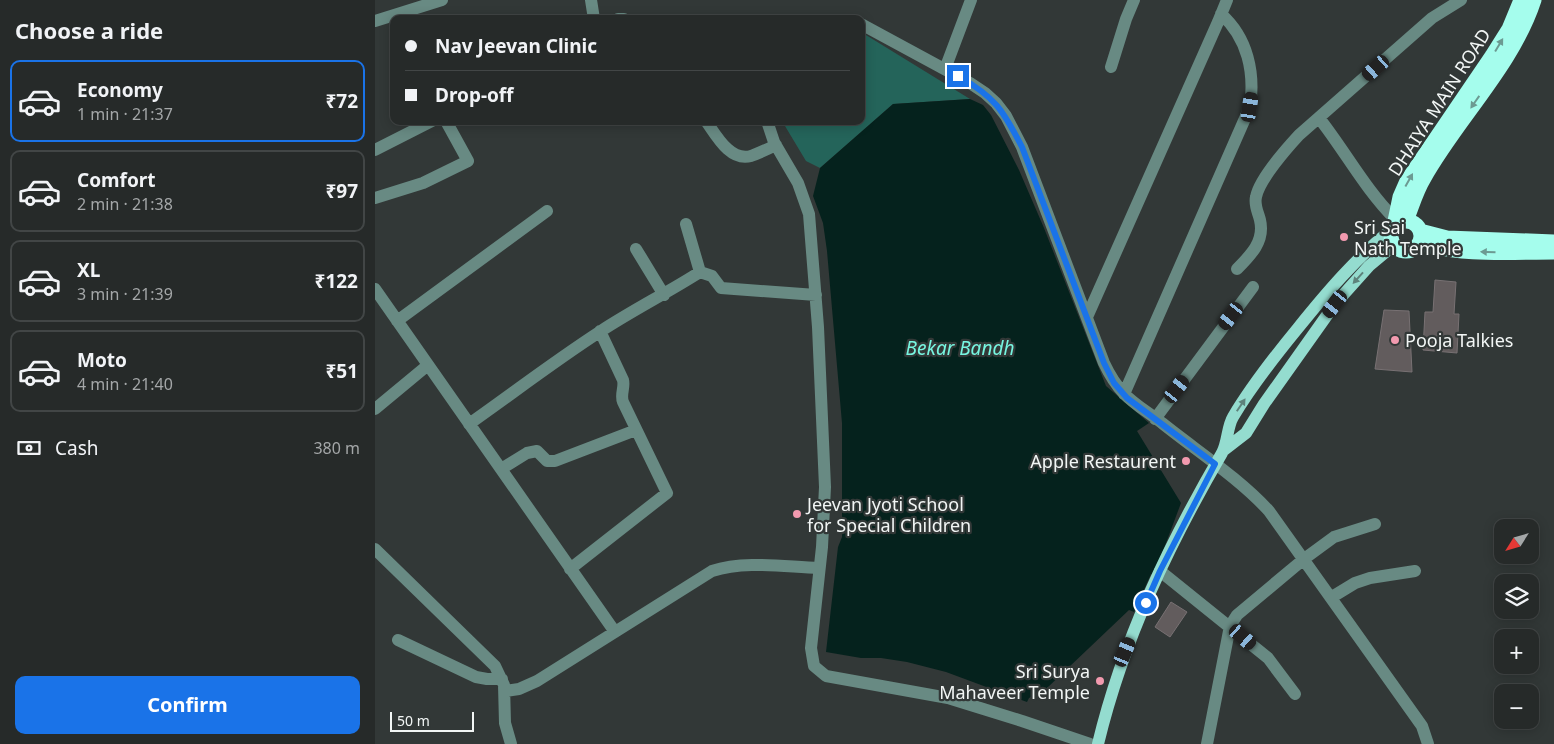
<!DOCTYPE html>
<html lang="en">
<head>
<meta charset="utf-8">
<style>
  body { margin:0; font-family:"Noto Sans",sans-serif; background:#323635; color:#f1f3f6; height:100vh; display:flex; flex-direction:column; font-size:19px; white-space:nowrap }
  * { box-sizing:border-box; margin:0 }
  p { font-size:16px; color:#a4a7a8 }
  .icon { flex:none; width:28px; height:28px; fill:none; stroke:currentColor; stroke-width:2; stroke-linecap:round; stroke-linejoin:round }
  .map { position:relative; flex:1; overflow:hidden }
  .details { display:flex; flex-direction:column; background:#262a29; width:375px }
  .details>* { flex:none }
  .hud { position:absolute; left:15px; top:15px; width:475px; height:110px; border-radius:10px; box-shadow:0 2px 12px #0003,0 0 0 1px #424646; display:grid; align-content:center; height:110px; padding:0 15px; background:#262a29 }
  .needle { width:32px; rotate:233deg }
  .tools { position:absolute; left:1119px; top:519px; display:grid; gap:10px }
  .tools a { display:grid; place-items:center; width:45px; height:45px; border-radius:10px; background:#262a29; box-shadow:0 2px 12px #0003,0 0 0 1px #424646; font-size:25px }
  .scale { position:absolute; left:15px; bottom:12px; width:84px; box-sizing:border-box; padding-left:5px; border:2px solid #f2f6f5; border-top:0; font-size:14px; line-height:18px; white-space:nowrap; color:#f2f6f5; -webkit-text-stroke:4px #323837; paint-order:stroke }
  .end { position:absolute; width:22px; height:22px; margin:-11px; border:6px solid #1a73e8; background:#fff; box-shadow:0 0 0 2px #fff }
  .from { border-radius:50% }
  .car { position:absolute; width:15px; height:30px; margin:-15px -8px; border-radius:6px; box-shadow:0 0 4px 1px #0007; background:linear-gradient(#222 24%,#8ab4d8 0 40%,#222 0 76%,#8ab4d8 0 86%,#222 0) }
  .hud b { display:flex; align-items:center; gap:18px; height:48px; font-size:19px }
  .hud b+b { border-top:1px solid #424646 }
  .hud i { width:12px; height:12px; background:#f1f3f6 }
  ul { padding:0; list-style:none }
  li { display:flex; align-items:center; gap:15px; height:82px; margin:0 10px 8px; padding:0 5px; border:2px solid #424646; border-radius:10px }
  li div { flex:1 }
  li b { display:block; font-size:19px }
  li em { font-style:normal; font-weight:700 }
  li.on { border-color:#1a73e8 }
  li>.icon { width:45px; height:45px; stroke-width:1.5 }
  h2 { padding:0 15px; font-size:22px; line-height:60px }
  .pay { display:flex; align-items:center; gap:12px; height:55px; padding:0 15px; font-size:19px }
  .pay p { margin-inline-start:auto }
  .cta { display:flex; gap:10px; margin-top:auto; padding:10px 15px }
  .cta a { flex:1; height:58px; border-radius:10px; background:#1a73e8; color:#fff; font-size:20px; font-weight:700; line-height:58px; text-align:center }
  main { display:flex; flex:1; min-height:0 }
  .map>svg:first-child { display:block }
  .green { fill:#24645a }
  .water { fill:#05221d }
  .building { fill:#625c5d; stroke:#787173 }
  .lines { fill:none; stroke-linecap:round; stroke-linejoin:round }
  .minor { stroke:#688a83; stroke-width:12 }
  .major { stroke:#94dccf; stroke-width:12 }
  .highway { stroke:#a5fded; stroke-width:15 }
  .oneway { fill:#6c9a92 }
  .oneway2 { fill:#5e827b }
  .route { stroke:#1a73e8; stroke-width:6 }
  .poi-dot { fill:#f29aaf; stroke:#323837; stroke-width:2 }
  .labels { text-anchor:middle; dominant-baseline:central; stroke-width:4.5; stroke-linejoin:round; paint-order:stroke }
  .street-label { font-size:18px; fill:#f2f6f5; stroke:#323837 }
  .poi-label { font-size:18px; fill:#f2f6f5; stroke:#323837; text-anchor:start }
  .water-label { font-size:19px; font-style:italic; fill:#77f6e1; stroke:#323837 }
</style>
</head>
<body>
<main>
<section class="details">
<h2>Choose a ride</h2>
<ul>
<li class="on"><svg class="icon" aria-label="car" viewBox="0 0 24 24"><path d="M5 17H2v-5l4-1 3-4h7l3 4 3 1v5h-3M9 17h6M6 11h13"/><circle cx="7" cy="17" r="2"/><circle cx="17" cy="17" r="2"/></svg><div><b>Economy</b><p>1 min · 21:37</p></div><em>₹72</em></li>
<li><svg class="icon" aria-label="car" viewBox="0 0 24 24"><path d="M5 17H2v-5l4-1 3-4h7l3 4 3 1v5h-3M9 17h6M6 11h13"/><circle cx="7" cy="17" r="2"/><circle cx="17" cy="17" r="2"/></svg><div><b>Comfort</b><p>2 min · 21:38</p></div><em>₹97</em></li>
<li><svg class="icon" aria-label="car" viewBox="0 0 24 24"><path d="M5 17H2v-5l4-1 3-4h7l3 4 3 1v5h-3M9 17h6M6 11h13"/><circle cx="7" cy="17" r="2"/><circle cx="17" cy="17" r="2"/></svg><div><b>XL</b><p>3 min · 21:39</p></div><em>₹122</em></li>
<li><svg class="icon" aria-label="car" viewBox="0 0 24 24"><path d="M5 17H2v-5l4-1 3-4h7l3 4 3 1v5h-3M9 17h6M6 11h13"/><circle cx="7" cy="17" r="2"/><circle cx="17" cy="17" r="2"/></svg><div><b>Moto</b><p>4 min · 21:40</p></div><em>₹51</em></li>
</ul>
<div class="pay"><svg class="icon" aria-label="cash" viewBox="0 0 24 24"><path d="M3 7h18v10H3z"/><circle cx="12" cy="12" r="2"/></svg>Cash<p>380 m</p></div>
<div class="cta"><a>Confirm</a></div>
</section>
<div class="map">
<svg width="1179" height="744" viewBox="0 0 1179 744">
  <rect width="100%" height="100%" fill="#323837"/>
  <!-- green -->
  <path class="green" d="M 486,32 L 595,99 L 518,104 L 445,168 L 431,161 L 410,126 L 404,121 L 486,121 Z"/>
  <!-- water -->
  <path class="water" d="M 595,99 L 608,105 L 616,115 L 644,170 L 669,228 L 731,386 L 774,423 L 762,431 L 806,503 L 779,575 L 776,574 L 759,612 L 754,610 L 672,688 L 654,698 L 652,702 L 571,672 L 532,662 L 506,658 L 486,658 L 451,652 L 463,547 L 467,537 L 467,423 L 452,251 L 448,223 L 438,196 L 445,168 L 518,104 Z"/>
  <!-- building -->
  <path class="building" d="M 1060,280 L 1081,282 L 1079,314 L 1084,314 L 1082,353 L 1048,350 L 1050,312 L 1058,312 Z
    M 1009,310 L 1034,311 L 1037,372 L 1000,369 Z
    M 796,602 L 812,612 L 795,637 L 780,627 Z"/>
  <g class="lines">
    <!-- minor -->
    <path class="minor" d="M 216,0 L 219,19
      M 243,19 L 249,19
      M 0,21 L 67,0
      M 486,24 L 595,83 L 610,93 L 621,103 L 631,116 L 647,147 L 729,363 C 745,397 759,402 787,423 C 822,451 865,479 894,511 L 1047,726 L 1053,744
      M 736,67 L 751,19 L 759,0
      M 570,69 L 596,0
      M 944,118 C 970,151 990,189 1020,219
      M 331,121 C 341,135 355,162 376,156 C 384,153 393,149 401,145
      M 392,121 L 399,142 L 423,183 L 434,214 L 443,327 L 450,487 L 447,547 L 436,648 L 439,666 L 451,676 L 573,698 L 647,721 L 715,744
      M 0,150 L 57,121
      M 0,198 L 48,183 L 93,161 L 71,121
      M 261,249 L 289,295
      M 862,269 C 876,255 890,241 885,220 C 883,212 879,205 881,197 C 884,180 912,148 924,135 L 1057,18 L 1086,0
      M 325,272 L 337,276 L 346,288 L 441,295
      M 0,289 L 240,632
      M 712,317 L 843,22 L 852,0
      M 22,321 L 172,211
      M 749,394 L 875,107 C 880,73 873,38 846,14
      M 0,409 L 53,365
      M 780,419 L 878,287
      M 94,424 C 138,393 181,360 226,331 C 258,310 292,293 325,272 L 311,224
      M 126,469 L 152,453 L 162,451 L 172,461 L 180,461 L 261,430
      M 0,549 L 120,666 L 129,685 L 130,723 L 136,744
      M 195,569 L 292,493 L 248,402 C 245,394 250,388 248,380 L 225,331
      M 785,571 L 893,658 L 920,694
      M 957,597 L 980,583 L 995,578 L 1040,571
      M 23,640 L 101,677 L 112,679 L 127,679
      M 130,691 L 144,689 L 162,681 L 337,571 C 370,560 410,567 444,568
      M 832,744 L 855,626 L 862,615 L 929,559 L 959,537 L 1000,524"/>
    <!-- major -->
    <path class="major" d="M 849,450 L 871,433 L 889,404 L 960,304 L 994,266 L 1019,245
      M 723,744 C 748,640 794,544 847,453 C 853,442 852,427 858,417 C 877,385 900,356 923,328 C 952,292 981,258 1017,229"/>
    <!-- highway -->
    <path class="highway" d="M 1031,221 C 1037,206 1041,191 1049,178 C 1082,119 1138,65 1159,0
      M1016 236a15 15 0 1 1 30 0a15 15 0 1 1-30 0Z
      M 1019,226 L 1025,197 L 1032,181 L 1117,56 L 1134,29 L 1146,0
      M 1045,231 L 1072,238 L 1179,242
      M 1044,243 C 1087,256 1134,252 1179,252"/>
  </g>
  <!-- one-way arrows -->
  <defs><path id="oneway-solid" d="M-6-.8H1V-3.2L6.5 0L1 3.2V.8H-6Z" transform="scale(1.25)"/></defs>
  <g class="oneway">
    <use href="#oneway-solid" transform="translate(1124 45) rotate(-59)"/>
    <use href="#oneway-solid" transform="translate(1100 102) rotate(125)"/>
    <use href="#oneway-solid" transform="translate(1034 180) rotate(-61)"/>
    <use href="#oneway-solid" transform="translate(1113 252) rotate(-178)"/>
  </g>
  <g class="oneway2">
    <use href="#oneway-solid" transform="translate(983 278) rotate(132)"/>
    <use href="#oneway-solid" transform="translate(866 405) rotate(-56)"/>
  </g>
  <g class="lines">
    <!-- route -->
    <path class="route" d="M 583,76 C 620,97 628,110 647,147 L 729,363 L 739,383 L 752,398 L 840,464 L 785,571 L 771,603"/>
  </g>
  <!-- markers -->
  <g class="poi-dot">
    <circle cx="969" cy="237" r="5"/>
    <circle cx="1020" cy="340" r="5"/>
    <circle cx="811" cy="461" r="5"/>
    <circle cx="422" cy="514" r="5"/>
    <circle cx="725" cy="681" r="5"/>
  </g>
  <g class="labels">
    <!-- street labels -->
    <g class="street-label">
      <text transform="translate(1064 102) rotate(-57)">DHAIYA MAIN ROAD</text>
    </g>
    <!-- poi labels -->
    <g class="poi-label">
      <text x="979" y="227">Sri Sai<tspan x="979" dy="21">Nath Temple</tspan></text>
      <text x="1030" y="340">Pooja Talkies</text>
      <text x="801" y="461" text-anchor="end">Apple Restaurent</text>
      <text x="432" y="504">Jeevan Jyoti School<tspan x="432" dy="21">for Special Children</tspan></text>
      <text x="715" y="671" text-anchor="end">Sri Surya<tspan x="715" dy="21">Mahaveer Temple</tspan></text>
    </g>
    <!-- water labels -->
    <g class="water-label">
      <text x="585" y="348">Bekar Bandh</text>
    </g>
  </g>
</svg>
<div class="tools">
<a><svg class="needle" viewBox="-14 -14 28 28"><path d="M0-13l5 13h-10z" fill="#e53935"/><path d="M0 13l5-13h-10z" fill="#a4a7a8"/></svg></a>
<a><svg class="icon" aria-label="layers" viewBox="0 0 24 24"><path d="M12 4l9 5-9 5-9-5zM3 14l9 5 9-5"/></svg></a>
<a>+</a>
<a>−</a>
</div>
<div class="scale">50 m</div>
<i class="end from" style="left:771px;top:603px"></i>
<i class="end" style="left:583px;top:76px"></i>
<i class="car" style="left:1001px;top:68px;rotate:229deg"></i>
<i class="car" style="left:875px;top:107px;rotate:9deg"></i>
<i class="car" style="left:960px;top:304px;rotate:217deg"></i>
<i class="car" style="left:856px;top:316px;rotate:217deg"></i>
<i class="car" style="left:802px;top:389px;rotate:37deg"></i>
<i class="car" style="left:868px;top:637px;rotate:131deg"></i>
<i class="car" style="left:750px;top:652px;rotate:23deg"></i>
<div class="hud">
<b><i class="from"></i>Nav Jeevan Clinic</b>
<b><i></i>Drop-off</b>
</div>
</div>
</main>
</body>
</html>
